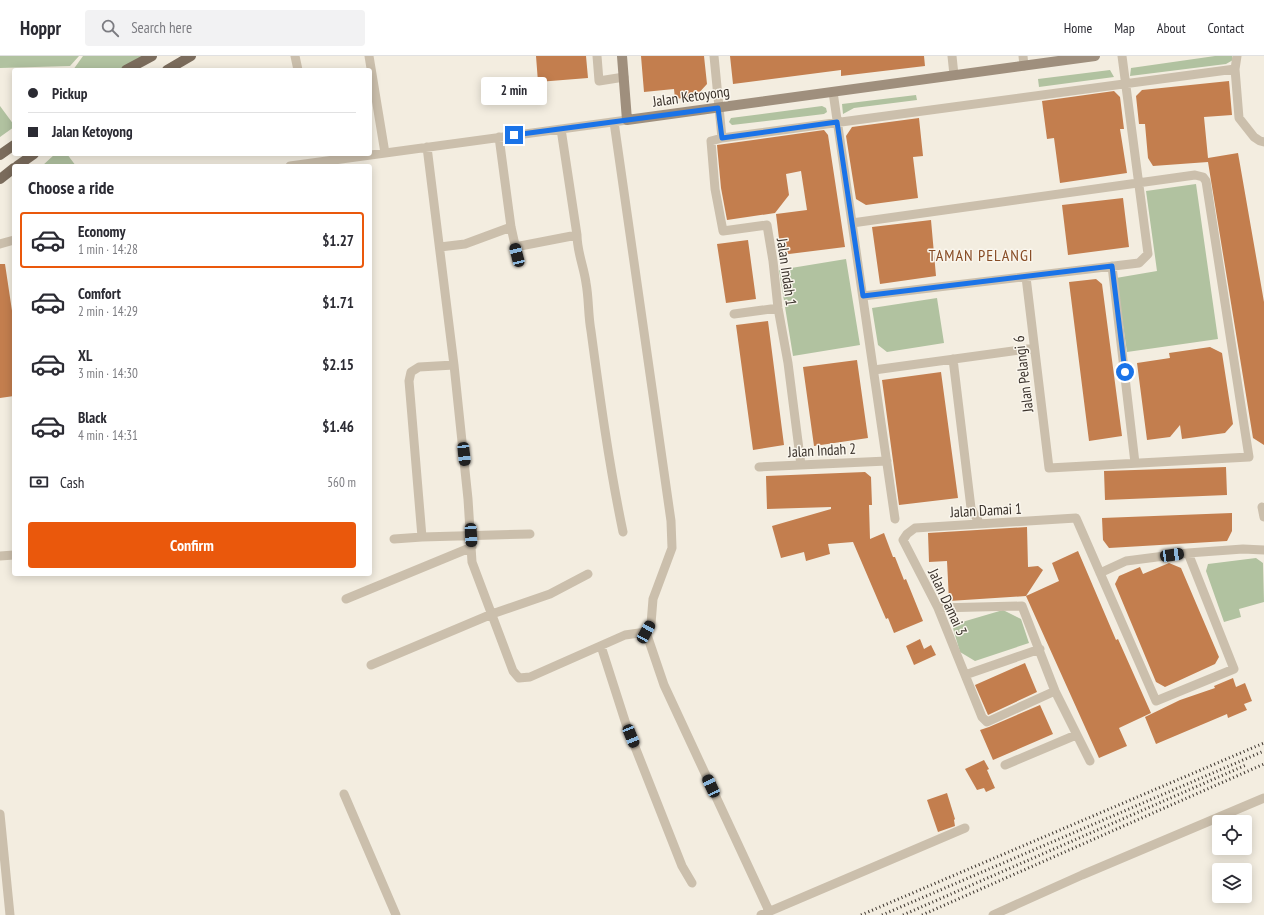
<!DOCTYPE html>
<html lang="en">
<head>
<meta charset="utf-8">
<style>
  body { margin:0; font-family:"PT Sans Narrow",sans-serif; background:#f2f2f3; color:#2b2b33; height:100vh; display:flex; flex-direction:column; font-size:15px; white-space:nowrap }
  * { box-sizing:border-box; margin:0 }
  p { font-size:13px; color:#7c7c81 }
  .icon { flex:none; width:22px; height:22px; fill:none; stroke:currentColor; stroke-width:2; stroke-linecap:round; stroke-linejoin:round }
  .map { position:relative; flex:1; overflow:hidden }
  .panel { position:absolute; left:12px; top:108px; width:360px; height:412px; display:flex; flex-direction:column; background:#fff; border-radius:4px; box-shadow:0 2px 10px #0003 }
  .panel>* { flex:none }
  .banner { position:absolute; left:12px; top:12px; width:360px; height:88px; border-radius:4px; box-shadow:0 2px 10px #0003; display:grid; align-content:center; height:88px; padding:0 16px; background:#fff }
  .fabs { position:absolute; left:1212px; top:759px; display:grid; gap:8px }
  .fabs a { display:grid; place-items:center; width:40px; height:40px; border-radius:4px; background:#fff; box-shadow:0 2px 10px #0003; font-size:20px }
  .end { position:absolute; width:18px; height:18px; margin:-9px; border:5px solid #1a73e8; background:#fff; box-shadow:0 0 0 2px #fff }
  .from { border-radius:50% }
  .bubble { position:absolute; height:28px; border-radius:4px; background:#fff; box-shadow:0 2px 10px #0003; font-size:13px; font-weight:600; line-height:28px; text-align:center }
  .car { position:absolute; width:12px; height:24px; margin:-12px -6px; border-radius:5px; box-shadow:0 0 3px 1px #0007; background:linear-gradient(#222 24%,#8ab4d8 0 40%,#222 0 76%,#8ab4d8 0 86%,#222 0) }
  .banner b { display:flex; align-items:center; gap:14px; height:38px; font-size:15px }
  .banner b+b { border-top:1px solid #e1e1e2 }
  .banner i { width:10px; height:10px; background:#2b2b33 }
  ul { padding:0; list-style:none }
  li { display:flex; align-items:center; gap:12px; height:56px; margin:0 8px 6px; padding:0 8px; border:2px solid transparent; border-radius:4px }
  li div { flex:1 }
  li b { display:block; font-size:15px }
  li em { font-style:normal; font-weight:600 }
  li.selected { border-color:#ea580c }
  li>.icon { width:36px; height:36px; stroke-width:1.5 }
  h2 { padding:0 16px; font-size:18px; line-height:48px }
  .pay { display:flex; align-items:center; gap:10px; height:44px; padding:0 16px; font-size:15px }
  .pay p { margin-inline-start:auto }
  .cta { display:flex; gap:8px; margin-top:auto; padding:8px 16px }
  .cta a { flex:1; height:46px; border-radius:4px; background:#ea580c; color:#fff; font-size:16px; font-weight:600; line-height:46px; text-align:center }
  header { display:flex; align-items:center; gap:24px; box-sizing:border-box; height:56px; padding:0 20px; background:#fff; border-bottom:1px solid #e1e1e2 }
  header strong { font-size:19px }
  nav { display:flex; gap:22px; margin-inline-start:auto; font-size:14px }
  .search { width:280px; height:36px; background:#f2f2f3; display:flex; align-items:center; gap:10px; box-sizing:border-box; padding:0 14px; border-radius:4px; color:#7c7c81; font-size:15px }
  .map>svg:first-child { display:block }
  .green { fill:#b1c2a0 }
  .building { fill:#c37e4e }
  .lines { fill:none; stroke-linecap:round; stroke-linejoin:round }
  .street { stroke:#cbbfac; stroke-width:9 }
  .secondary { stroke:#9f8f7d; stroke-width:10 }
  .primary { stroke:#7b6c5c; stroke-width:10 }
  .rail { stroke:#3a322b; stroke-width:3; stroke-dasharray:1 3; stroke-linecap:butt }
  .route { stroke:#1a73e8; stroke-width:5 }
  .labels { text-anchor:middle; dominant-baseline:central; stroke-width:3; stroke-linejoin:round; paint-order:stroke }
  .street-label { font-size:15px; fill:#3a322b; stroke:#faf6ed }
  .neighbourhood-label { font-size:16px; letter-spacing:1px; fill:#874c25; stroke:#faf6ed }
</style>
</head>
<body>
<header>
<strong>Hoppr</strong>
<div class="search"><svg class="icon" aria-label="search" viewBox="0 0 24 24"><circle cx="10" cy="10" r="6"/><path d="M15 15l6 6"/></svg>Search here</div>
<nav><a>Home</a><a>Map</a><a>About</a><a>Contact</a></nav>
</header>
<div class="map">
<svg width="1264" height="859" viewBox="0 0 1264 859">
  <rect width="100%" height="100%" fill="#f3ede0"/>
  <!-- green -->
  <path class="green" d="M 0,0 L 79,0 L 70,10 L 0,12 Z
    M 83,0 L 144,0 L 118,14 L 73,14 Z
    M 1215,0 L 1232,0 L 1233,4 L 1226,8 L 1130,20 L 1131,12 Z
    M 1110,14 L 1114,21 L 1039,31 L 1038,23 Z
    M 916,39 L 917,44 L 854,52 L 843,58 L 842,48 Z
    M 0,50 L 14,69 L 14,71 L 0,81 Z
    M 822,50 L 826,52 L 827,56 L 824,58 L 732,69 L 729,66 L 731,62 Z
    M 55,98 L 67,98 L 76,110 L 42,110 Z
    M 1196,128 L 1218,283 L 1127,296 L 1116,222 L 1157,215 L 1146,135 Z
    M 846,203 L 860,289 L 793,300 L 779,214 Z
    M 937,242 L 944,287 L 887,296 L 878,289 L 872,252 Z
    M 1256,502 L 1263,507 L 1264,546 L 1239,553 L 1241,561 L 1224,566 L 1206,515 L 1208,508 Z
    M 1003,554 L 1021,563 L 1029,587 L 975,605 L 960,596 L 952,569 Z"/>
  <!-- building -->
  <path class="building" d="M 536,0 L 586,0 L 588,22 L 538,26 Z
    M 641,0 L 704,0 L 707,28 L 696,40 L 675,43 L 674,33 L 644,36 Z
    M 730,0 L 924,0 L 925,10 L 841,20 L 841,14 L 733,28 Z
    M 1229,25 L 1232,59 L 1204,61 L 1208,102 L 1238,97 L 1264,246 L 1264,389 L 1253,382 L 1208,106 L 1153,110 L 1148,102 L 1145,68 L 1139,68 L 1136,40 L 1142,34 Z
    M 1114,35 L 1120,41 L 1124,73 L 1120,73 L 1127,117 L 1060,127 L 1054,82 L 1047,83 L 1042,45 Z
    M 919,62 L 923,100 L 913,101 L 918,142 L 866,149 L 856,143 L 846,80 L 852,71 Z
    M 824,74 L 828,79 L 845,191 L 781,199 L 776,158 L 807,154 L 801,115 L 786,118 L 789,139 L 775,157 L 727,164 L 721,132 L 717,89 Z
    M 1123,142 L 1129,191 L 1068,199 L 1062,149 Z
    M 931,164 L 936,220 L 880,228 L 872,171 Z
    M 748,184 L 756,243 L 726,247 L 717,188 Z
    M 0,208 L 5,208 L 14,268 L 14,340 L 0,342 Z
    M 1096,223 L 1102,228 L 1122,380 L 1089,385 L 1069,226 Z
    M 768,265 L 784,389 L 753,394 L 736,269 Z
    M 1210,291 L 1222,297 L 1233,368 L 1225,377 L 1182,383 L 1180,369 L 1170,381 L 1147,384 L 1137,307 L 1170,302 L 1169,297 Z
    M 857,304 L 868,382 L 814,390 L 803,311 Z
    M 941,316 L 958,442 L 899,449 L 882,324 Z
    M 1226,411 L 1227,439 L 1105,444 L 1104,415 Z
    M 865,416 L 871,421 L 872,449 L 869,449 L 870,483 L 884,477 L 893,501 L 895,501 L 904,524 L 906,523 L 923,565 L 894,577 L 888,562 L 886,563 L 853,486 L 828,488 L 830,498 L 806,505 L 804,496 L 781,502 L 772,470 L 831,453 L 831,451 L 767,453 L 766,420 Z
    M 1232,457 L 1232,475 L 1227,485 L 1109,492 L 1103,484 L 1102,462 Z
    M 1027,471 L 1028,511 L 1038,510 L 1043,514 L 1026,540 L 949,545 L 947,505 L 929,506 L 928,477 Z
    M 1078,495 L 1116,584 L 1118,583 L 1151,657 L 1119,672 L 1127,690 L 1099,702 L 1026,540 L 1059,525 L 1052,507 Z
    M 1169,507 L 1181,512 L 1219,601 L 1215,608 L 1165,631 L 1156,626 L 1115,528 L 1119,520 L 1140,511 L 1143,518 Z
    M 920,583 L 924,593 L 931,589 L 936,599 L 914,609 L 906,590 Z
    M 1025,607 L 1037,636 L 988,659 L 975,629 Z
    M 1233,622 L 1236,631 L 1245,627 L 1252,645 L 1244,648 L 1247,654 L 1228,662 L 1227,658 L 1156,688 L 1145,661 L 1180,644 L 1215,632 L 1214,630 Z
    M 1040,649 L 1053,678 L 993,704 L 980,674 L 989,671 Z
    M 984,704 L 989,713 L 987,714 L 995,732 L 986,736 L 984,732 L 977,734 L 965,713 Z
    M 947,737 L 955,763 L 954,764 L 955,770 L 938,776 L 927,744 Z"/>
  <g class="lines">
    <!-- street -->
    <path class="street" d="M 295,0 L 298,14
      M 369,0 L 385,97
      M 597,0 L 599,25 L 624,21
      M 714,0 L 722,82
      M 952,0 L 954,19
      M 1023,0 L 1024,10
      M 1237,0 L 1235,13 L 1239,62 L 1254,81 L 1260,85 L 1264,86
      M 833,36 L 895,463
      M 614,66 L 671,465 L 672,492 L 653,543 L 651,568 L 646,576 L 664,629 L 769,855
      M 561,73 L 577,179 C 577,196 584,211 586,227 C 589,243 588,259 591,275 C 600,342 609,409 623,476
      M 499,81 L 511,171 L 519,207
      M 427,91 L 454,309 L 468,443 L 472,506 L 513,615 L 519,622 L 530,621 L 625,579 L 646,576
      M 290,110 L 627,64
      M 852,167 L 1195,119 L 1203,121 L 1206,125 L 1249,401 L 1049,412 L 1026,221
      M 0,188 L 14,184
      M 440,191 L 465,188 L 511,171
      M 515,191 L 577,179
      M 1112,210 L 1135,407
      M 863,240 L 1139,207 L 1148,198 L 1122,0
      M 734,258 L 778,252
      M 953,303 L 971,452 L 980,468
      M 874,314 L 1034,292
      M 801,409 L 788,307 L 778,252 L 773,205 L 767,169 L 723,175 L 715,133 L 711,85 L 722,82 L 1235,13
      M 759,411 L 887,405
      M 1262,451 L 1264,461
      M 422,481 L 409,325 L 411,316 L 419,311 L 454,309
      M 394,483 L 422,481 L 530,478
      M 0,500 L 14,499
      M 1100,517 L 1126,505 L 1188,497 L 1243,493 L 1264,494
      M 346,543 L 472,491
      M 938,552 L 1022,550 L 1055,635 L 1090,705
      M 601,590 L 626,668 L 682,810 L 692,827
      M 371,609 L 492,558 L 550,538 L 588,518
      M 965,619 L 1040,593
      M 1055,635 L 987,666 L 982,661 L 938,552 L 903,484 L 907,478 L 915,472 L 1076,462 L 1156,645 L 1234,613 L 1188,497
      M 1005,709 L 1076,679
      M 344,738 L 396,859
      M 0,758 L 10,859
      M 761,859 L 965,772
      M 993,859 L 1082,819 L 1264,742"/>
    <!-- secondary -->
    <path class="secondary" d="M 622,0 L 627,64 L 1095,0"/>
    <!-- primary -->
    <path class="primary" d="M 126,14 L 152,0
      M 167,14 L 191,0
      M 0,99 L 14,89
      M 17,110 L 34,98
      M 0,123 L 14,112"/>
    <!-- rail -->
    <path class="rail" d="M 861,859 L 1264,687
      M 882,859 L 1264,695
      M 903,859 L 1246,709
      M 922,859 L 1264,708"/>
  </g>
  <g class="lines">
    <!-- route -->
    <path class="route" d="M 514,79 L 718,52 L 722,82 L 837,66 L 863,240 L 1112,210 L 1125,316"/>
  </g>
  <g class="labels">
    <!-- street labels -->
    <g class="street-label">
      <text transform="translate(691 40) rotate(-8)">Jalan Ketoyong</text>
      <text transform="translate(787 216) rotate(82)">Jalan Indah 1</text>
      <text transform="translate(1023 318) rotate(-97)">Jalan Pelangi 6</text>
      <text transform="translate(822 394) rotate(-3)">Jalan Indah 2</text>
      <text transform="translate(986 454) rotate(-3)">Jalan Damai 1</text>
      <text transform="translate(948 546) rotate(65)">Jalan Damai 3</text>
    </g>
    <!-- neighbourhood labels -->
    <g class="neighbourhood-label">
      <text x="981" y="199">TAMAN PELANGI</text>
    </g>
  </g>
</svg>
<div class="fabs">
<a><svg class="icon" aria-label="locate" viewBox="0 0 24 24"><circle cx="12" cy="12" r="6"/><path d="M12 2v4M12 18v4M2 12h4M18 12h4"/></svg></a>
<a><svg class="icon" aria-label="layers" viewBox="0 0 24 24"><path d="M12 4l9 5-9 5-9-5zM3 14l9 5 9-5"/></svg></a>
</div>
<i class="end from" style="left:1125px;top:316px"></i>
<i class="end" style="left:514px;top:79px"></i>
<div class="bubble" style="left:481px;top:21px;width:66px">2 min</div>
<i class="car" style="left:517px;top:199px;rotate:346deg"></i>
<i class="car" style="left:464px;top:398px;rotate:174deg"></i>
<i class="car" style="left:471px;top:479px;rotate:177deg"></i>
<i class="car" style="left:1172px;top:499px;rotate:82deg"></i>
<i class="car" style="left:646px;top:576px;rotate:29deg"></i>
<i class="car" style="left:631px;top:680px;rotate:158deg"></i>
<i class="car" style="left:711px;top:730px;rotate:335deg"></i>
<div class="banner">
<b><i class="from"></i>Pickup</b>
<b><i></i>Jalan Ketoyong</b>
</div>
<section class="panel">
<h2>Choose a ride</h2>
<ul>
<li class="selected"><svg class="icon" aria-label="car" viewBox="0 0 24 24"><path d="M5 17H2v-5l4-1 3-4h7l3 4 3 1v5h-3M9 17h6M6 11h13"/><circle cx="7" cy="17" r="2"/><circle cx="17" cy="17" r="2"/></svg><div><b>Economy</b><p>1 min · 14:28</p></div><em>$1.27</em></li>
<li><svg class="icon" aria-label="car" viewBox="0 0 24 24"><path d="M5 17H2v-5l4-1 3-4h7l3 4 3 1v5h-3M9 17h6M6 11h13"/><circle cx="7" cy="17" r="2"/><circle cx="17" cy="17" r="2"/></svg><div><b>Comfort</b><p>2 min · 14:29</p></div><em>$1.71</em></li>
<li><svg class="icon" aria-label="car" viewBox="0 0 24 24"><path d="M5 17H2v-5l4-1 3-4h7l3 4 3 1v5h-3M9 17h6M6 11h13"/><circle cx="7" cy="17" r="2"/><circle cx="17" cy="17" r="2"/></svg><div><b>XL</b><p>3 min · 14:30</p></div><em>$2.15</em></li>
<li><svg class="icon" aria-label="car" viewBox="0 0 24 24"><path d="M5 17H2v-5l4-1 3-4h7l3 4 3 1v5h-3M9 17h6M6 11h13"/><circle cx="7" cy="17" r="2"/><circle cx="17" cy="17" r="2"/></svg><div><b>Black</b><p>4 min · 14:31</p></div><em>$1.46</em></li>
</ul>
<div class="pay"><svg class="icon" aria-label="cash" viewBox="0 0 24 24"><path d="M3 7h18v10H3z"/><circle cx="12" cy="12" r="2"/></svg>Cash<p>560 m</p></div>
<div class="cta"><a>Confirm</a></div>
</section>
</div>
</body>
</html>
